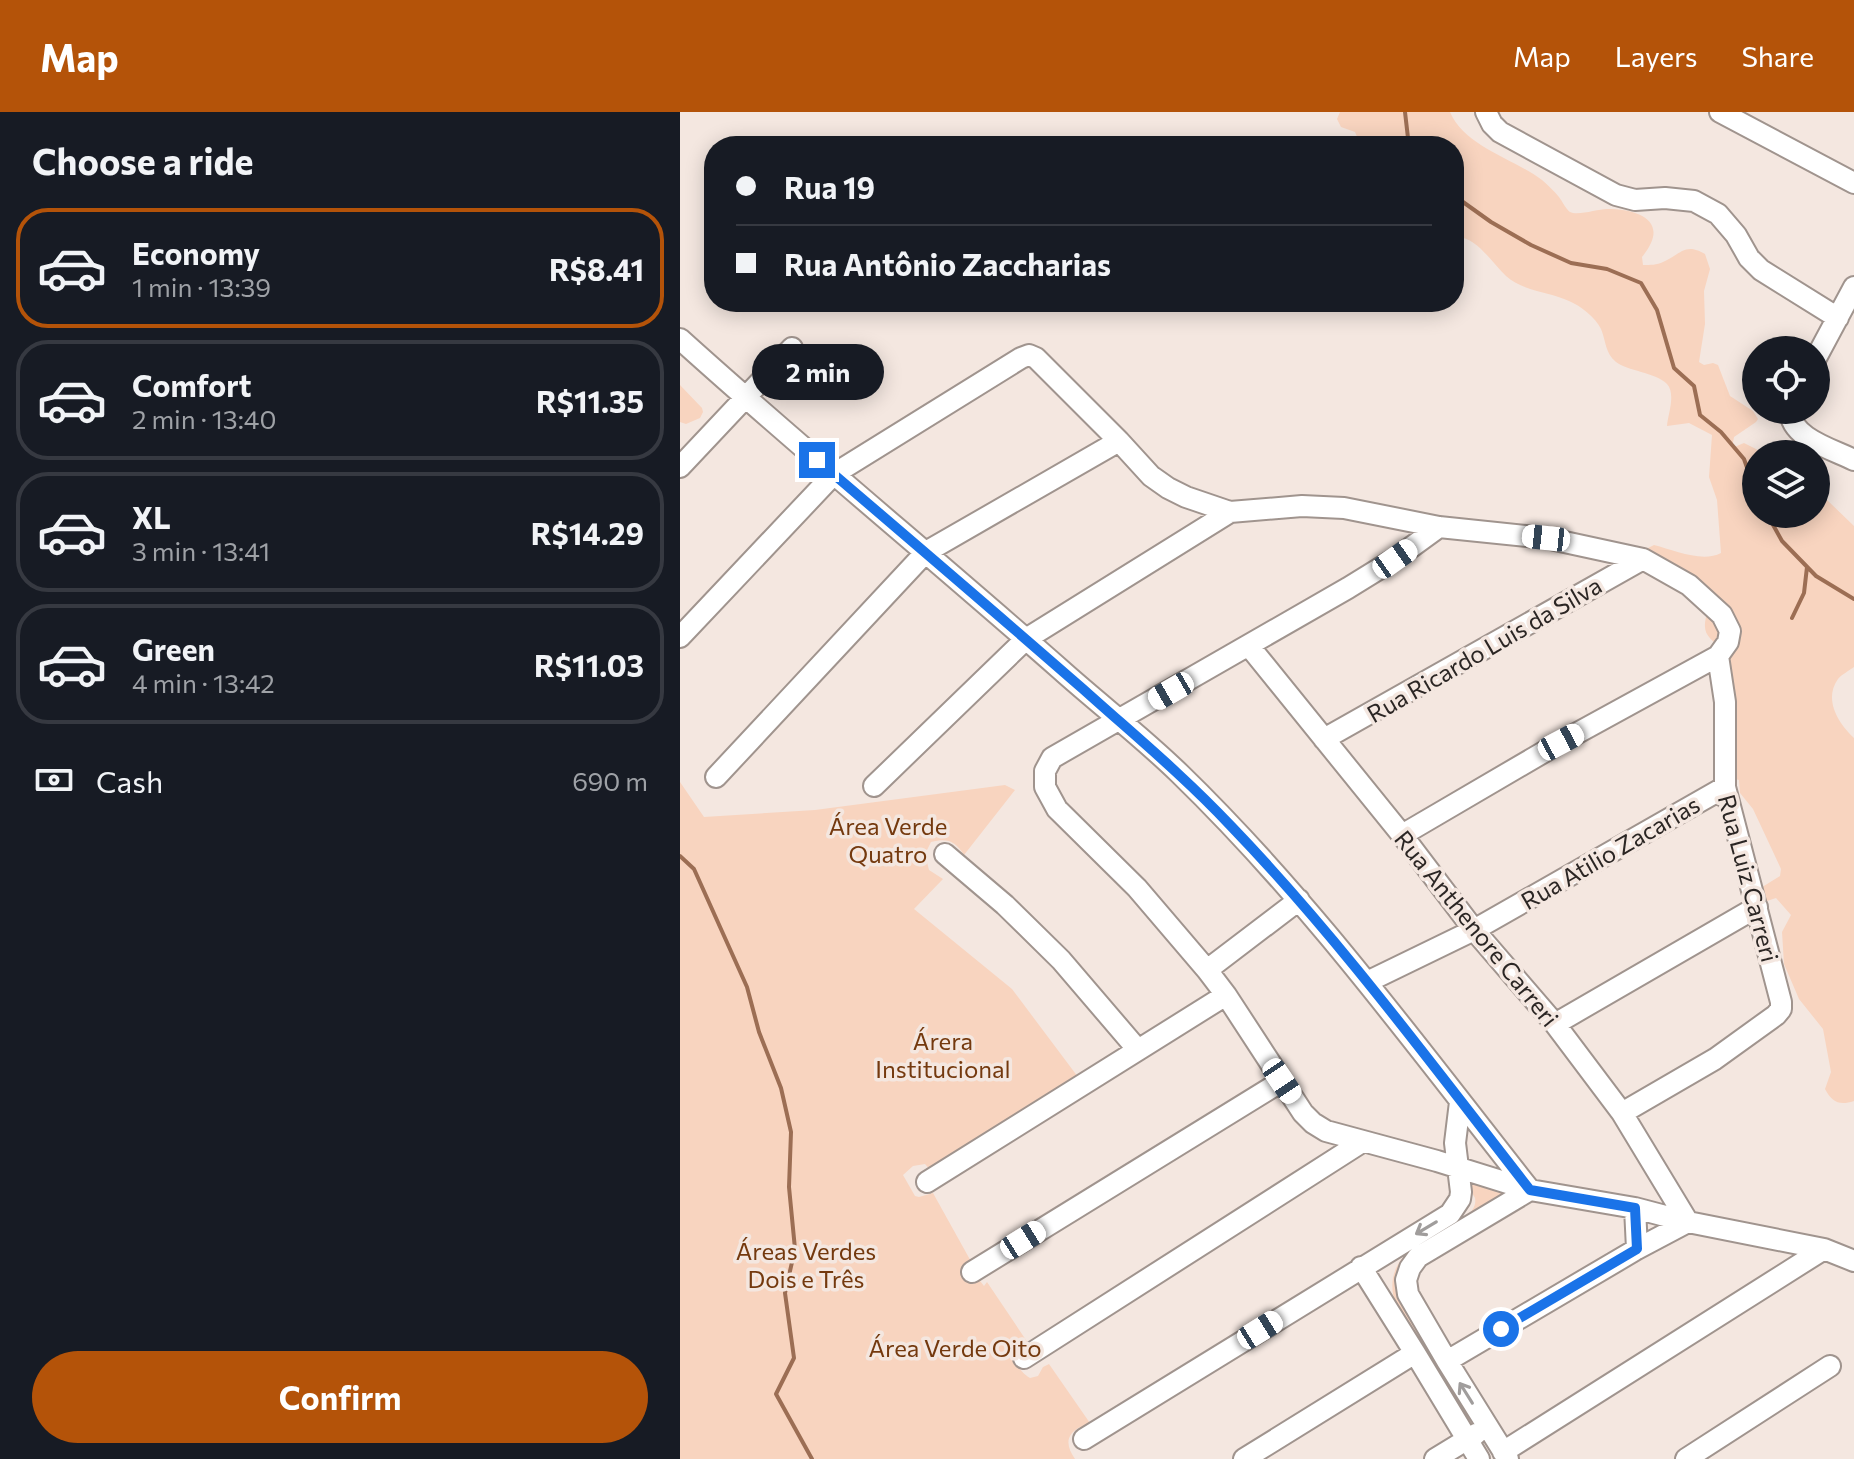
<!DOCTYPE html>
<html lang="en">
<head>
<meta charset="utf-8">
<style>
  body { margin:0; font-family:Commissioner,sans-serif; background:#242831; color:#f1f3f6; height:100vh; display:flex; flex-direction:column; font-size:30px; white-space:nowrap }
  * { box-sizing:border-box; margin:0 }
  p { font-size:26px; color:#9ea1a6 }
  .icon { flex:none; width:44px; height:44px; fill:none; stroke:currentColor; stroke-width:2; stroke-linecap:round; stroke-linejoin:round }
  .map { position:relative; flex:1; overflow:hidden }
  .details { display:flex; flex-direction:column; background:#171b24; width:680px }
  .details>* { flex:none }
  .banner { position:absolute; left:24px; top:24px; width:760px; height:176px; border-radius:32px; box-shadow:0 4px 20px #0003; display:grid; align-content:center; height:176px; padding:0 32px; background:#171b24 }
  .fabs { position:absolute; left:1062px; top:224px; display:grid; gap:16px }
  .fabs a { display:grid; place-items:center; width:88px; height:88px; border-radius:50%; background:#171b24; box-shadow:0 4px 20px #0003; font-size:40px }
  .end { position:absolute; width:36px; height:36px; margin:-18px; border:10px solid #1a73e8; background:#fff; box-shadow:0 0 0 4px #fff }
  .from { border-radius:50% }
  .bubble { position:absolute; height:56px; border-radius:28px; background:#171b24; box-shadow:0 4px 20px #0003; font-size:26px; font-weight:700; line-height:56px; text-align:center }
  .car { position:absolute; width:24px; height:48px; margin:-24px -12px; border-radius:10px; box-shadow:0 0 6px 2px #0007; background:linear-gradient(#fff 24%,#345 0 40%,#fff 0 76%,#345 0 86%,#fff 0) }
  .banner b { display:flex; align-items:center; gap:28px; height:76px; font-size:30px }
  .banner b+b { border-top:2px solid #363941 }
  .banner i { width:20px; height:20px; background:#f1f3f6 }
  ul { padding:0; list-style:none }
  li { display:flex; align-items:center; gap:24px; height:120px; margin:0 16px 12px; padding:0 16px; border:4px solid #363941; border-radius:32px }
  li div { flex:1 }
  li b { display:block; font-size:30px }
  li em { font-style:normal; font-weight:700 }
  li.on { border-color:#b45309 }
  li>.icon { width:72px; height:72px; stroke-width:1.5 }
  h2 { padding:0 32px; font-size:36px; line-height:96px }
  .pay { display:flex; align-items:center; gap:20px; height:88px; padding:0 32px; font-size:30px }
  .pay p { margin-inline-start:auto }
  .cta { display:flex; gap:16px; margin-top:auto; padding:16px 32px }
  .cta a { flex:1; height:92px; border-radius:48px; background:#b45309; color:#fff; font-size:32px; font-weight:700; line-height:92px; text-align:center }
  header { display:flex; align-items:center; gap:48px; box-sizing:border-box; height:112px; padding:0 40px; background:#b45309; color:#fff }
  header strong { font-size:38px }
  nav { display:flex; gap:44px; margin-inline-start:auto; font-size:28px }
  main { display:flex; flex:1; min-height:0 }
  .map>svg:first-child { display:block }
  .green { fill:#f8d4bf }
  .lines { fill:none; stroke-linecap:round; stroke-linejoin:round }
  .stream { stroke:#9c6e54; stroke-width:4 }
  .minor-casing { stroke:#a0948e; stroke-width:24 }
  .minor { stroke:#fff; stroke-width:20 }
  .oneway { stroke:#a09d9c }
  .route { stroke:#1a73e8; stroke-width:10 }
  .labels { text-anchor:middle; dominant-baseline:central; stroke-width:7; stroke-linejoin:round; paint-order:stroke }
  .street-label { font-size:24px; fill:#2b2624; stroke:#f4e7e0 }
  .park-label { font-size:24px; fill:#74390e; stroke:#f4e7e0 }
</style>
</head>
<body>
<header>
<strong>Map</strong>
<nav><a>Map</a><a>Layers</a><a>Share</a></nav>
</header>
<main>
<section class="details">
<h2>Choose a ride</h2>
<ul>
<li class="on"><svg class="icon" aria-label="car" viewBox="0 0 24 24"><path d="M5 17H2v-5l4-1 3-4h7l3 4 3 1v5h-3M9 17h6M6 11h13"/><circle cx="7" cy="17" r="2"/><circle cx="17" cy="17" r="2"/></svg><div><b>Economy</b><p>1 min · 13:39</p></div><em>R$8.41</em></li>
<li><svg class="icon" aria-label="car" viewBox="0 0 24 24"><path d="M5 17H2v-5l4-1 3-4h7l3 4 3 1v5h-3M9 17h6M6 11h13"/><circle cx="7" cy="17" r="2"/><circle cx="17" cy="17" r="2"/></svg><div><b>Comfort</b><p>2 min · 13:40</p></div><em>R$11.35</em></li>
<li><svg class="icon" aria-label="car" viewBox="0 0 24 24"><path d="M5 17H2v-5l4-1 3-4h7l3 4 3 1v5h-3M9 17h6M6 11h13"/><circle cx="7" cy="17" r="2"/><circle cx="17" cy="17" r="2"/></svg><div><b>XL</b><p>3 min · 13:41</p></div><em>R$14.29</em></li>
<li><svg class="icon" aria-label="car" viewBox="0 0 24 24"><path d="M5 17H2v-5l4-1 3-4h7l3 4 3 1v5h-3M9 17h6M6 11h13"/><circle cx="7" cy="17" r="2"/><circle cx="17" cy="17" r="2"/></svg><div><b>Green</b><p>4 min · 13:42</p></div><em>R$11.03</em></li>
</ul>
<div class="pay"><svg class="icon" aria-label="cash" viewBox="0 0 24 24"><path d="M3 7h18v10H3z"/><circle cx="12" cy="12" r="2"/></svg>Cash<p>690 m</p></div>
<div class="cta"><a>Confirm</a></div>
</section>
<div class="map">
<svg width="1174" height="1347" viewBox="0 0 1174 1347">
  <rect width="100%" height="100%" fill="#f4e7e0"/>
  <!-- green -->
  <path class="green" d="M 660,0 L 770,0 C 785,35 833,46 862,68 C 868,73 874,79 879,85 C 882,89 886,97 890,100 C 898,104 918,97 927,97 C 960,97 991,110 962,145 L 963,153 C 970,153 977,153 983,150 C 1001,142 1005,130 1025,142 L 1030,157 L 1024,179 L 1025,212 L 1019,250 L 1024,253 L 1033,251 L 1038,253 L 1050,284 L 1073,299 L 1078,307 L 1076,310 L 1054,325 L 1052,336 L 1064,331 L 1076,337 L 1082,342 L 1076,342 L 1076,402 L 1136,402 L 1136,381 L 1145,386 L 1174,414 L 1174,555 C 1170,558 1161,563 1158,567 C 1143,588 1159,612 1174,626 L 1174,989 C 1159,994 1152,990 1145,977 L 1151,960 L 1143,917 L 1119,887 L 1104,852 L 1102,820 L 1111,803 L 1096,786 L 1078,792 L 1079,777 L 1100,764 L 1101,757 L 1073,697 L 1060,681 L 1059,668 L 1044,664 L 1045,540 C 1028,524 1020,523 1028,498 L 962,439 L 974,433 C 994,438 1022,451 1041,441 L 1037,388 L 1029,365 L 1032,323 L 1009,311 L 987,314 C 988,302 996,282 987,272 C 975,260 947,259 936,250 C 925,241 926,229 921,217 C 915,205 901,194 889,189 C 868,179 844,180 826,164 C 811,150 796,123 774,125 L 774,34 L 681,34 L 675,20 L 661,15 L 657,7 Z
    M 0,273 L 22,296 L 23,300 L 20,306 L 6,312 L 0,310 Z
    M 0,670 L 24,705 L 135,698 L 325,673 L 335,678 L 284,743 C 275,729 268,726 251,730 L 245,742 L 249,758 L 263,767 L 234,797 L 332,877 L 401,969 L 253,1061 L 245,1052 L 233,1054 L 223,1063 L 235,1084 L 239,1085 L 253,1081 L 293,1153 L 285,1154 L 282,1156 L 297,1165 L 304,1174 L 307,1170 L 348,1231 L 336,1233 L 332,1237 C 332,1248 341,1261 350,1266 L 358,1264 L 363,1255 L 369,1252 L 412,1314 L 406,1318 L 400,1315 C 385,1323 386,1334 395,1347 L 0,1347 Z
    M 793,1065 L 829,1081 L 722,1158 L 796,1309 L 794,1313 L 790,1312 L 716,1193 C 691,1123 802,1120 795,1086 C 794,1084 790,1077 789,1075 Z"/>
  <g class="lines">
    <!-- stream -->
    <path class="stream" d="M 725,0 L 728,26 L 736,34
      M 774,76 L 783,90 L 811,110 L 851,133 L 891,151 L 927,157 L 961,171 L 977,198 L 994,256 L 1014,274 L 1020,303 L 1041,320 L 1064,347 L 1076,381
      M 1087,402 L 1102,429 L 1136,464 L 1174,487
      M 1112,506 L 1124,481 L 1127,455
      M 0,744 L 14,757 L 67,875 L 79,920 L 101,976 L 111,1020 L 109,1075 L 115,1137 L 105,1181 L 114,1246 L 96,1282 L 132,1347"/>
    <!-- minor casing -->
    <g class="minor-casing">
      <path id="minor" d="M 806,0 L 812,12 L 820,20 L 936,83 L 955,88 L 985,86 L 1014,89 L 1038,102 L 1056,123 L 1069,146 L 1081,158 L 1158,206
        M 1040,0 L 1174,71
        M 0,227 C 125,340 254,446 380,557 C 419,592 461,624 499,661 C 630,788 737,935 850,1078
        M 1136,246 L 1174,175
        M 1110,298 C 1110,326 1152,337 1174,348
        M 0,355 L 112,236
        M 759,415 L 715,447 L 668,476 L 372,646 L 365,659 L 365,675 L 377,697 L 457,776 L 527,858 L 546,883 L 623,1001 L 633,1011 L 646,1019 L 757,1049 L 850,1078 L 955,1096 L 1008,1110 L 1144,1137 L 1174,1149
        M 0,525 L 154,362 L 341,246 L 349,243 L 356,246 L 439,329 L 471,364 L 488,376 L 506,385 L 550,400 L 622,394 L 664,396 L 759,415 L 866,426 L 963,447 L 1009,473 L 1042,503 L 1050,519 L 1048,530 L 1038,544 L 1045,590 L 1045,675 L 1101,890 L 1101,897 L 1096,903 L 1035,947 L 942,1001
        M 569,534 L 722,723 L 794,818 L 875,912 L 942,1001 L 1008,1110
        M 644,627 L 963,447
        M 36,665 L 246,440 L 439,329
        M 194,674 L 346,527 L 550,400
        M 722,723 L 881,630 L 1038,544
        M 265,742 L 325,793 L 381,848 L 458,938
        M 527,858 L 619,788
        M 687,870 L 794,818 L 1045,675
        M 875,912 L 1077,795
        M 247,1070 L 546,883
        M 955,1096 L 957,1137
        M 681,1155 L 735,1241 L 799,1347
        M 292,1160 L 602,969
        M 344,1246 L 682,1030
        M 767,1249 L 957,1137 L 1008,1110
        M 404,1327 L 770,1102 L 780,1087 L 781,1080 L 775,1031 L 780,990
        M 823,1340 L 1144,1137
        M 564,1347 L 735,1241
        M 755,1347 L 796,1322
        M 828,1347 L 767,1249 L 728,1182 L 726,1168 L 730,1156 L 738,1145 L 850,1078
        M 1006,1347 L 1150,1254"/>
    </g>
    <!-- minor -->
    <use href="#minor" class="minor"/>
  </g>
  <!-- one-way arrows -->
  <defs><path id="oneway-shaft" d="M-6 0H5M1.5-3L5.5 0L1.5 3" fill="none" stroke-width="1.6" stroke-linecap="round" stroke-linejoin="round" transform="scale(2)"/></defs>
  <g class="oneway">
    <use href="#oneway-shaft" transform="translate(746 1116) rotate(149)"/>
    <use href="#oneway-shaft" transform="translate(786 1281) rotate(-122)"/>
  </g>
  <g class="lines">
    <!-- route -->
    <path class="route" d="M 137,348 C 226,424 315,500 403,577 C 453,622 504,664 550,713 C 659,826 753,954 850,1078 L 955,1096 L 957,1137 L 821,1217"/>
  </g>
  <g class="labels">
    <!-- street labels -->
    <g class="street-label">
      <text transform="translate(804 537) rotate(-30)">Rua Ricardo Luis da Silva</text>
      <text transform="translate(930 740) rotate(-30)">Rua Atilio Zacarias</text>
      <text transform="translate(1069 766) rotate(75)">Rua Luiz Carreri</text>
      <text transform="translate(797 816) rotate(51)">Rua Anthenore Carreri</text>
    </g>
    <!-- park labels -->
    <g class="park-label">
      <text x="208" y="713">Área Verde<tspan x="208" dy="28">Quatro</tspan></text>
      <text x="263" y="928">Árera<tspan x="263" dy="28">Institucional</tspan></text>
      <text x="126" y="1138">Áreas Verdes<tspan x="126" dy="28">Dois e Três</tspan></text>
      <text x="275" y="1235">Área Verde Oito</text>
    </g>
  </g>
</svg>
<div class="fabs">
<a><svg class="icon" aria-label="locate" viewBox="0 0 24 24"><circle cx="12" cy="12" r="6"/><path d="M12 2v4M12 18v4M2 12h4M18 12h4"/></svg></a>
<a><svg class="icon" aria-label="layers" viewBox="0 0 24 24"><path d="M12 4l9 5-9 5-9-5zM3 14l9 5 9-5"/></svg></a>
</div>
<i class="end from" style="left:821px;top:1217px"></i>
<i class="end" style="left:137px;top:348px"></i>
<div class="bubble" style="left:72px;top:232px;width:132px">2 min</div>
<i class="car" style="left:866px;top:426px;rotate:276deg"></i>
<i class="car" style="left:715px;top:447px;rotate:55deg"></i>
<i class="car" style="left:491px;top:579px;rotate:240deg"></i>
<i class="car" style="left:881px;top:630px;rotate:62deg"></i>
<i class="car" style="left:602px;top:969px;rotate:146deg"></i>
<i class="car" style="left:343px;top:1128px;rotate:58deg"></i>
<i class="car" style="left:580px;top:1218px;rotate:58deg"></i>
<div class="banner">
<b><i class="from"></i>Rua 19</b>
<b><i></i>Rua Antônio Zaccharias</b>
</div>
</div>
</main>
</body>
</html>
